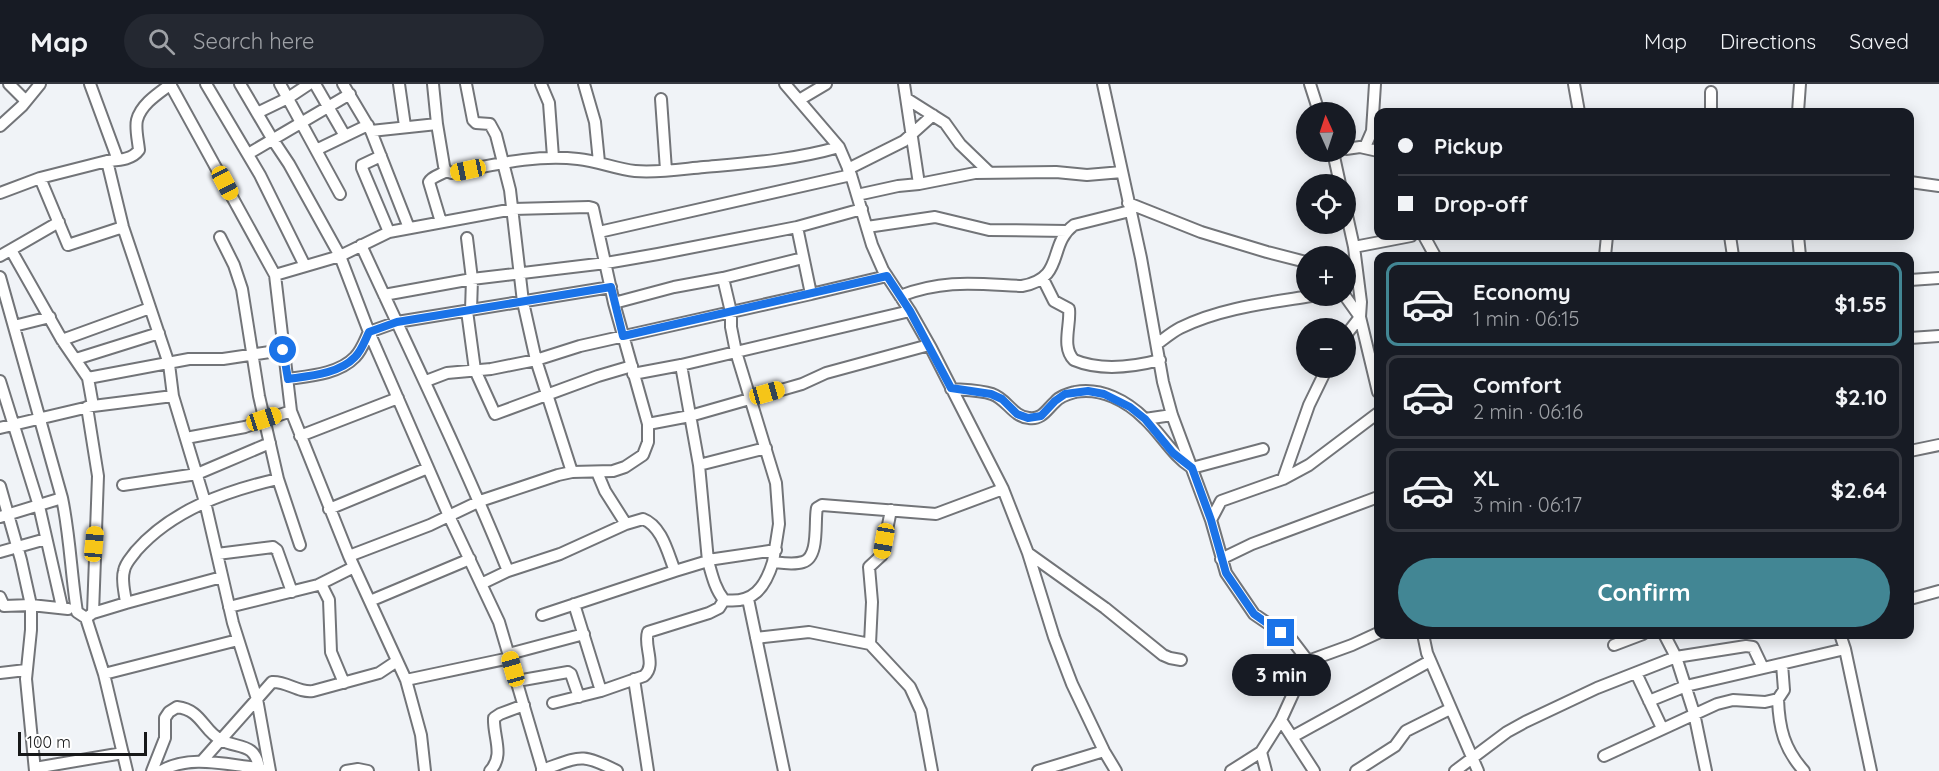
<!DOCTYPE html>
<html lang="en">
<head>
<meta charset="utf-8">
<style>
  body { margin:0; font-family:Quicksand,sans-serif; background:#242831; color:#f1f3f6; height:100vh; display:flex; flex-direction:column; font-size:22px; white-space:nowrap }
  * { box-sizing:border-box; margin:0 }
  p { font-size:20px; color:#9ea1a6 }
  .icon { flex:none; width:33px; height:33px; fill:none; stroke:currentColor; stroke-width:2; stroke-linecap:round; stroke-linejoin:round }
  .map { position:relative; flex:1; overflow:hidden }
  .sheet { position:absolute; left:1374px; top:168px; width:540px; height:387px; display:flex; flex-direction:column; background:#171b24; border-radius:12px; box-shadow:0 3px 15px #0003 }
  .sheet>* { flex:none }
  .banner { position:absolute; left:1374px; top:24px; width:540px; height:132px; border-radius:12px; box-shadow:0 3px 15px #0003; display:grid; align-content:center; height:132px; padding:0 24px; background:#171b24 }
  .needle { width:39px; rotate:357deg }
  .tools { position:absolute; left:1296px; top:18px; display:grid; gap:12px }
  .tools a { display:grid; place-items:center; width:60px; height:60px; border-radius:50%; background:#171b24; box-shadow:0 3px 15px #0003; font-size:30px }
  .scale { position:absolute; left:18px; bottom:15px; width:129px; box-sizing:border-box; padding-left:6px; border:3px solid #171819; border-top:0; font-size:16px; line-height:21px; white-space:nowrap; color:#171819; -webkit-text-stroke:4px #fff; paint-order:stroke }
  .end { position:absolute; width:27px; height:27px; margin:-14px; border:8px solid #1a73e8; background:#fff; box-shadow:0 0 0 3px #fff }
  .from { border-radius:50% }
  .bubble { position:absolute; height:42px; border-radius:21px; background:#171b24; box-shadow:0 3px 15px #0003; font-size:20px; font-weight:700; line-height:42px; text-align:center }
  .car { position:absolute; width:18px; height:36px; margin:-18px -9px; border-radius:8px; box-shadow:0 0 4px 2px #0007; background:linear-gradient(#f5c518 24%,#345 0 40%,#f5c518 0 76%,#345 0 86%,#f5c518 0) }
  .banner b { display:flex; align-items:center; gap:21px; height:57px; font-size:22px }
  .banner b+b { border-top:2px solid #363941 }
  .banner i { width:15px; height:15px; background:#f1f3f6 }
  ul { padding:10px 0 0; list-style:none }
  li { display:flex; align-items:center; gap:18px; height:84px; margin:0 12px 9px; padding:0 12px; border:3px solid #363941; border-radius:12px }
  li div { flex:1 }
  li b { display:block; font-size:22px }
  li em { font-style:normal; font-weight:700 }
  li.active { border-color:#428694 }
  li>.icon { width:54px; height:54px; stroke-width:1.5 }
  .cta { display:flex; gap:12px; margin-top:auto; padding:12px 24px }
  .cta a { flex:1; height:69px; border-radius:36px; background:#428694; color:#fff; font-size:24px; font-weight:700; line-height:69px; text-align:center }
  header { display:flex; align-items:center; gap:36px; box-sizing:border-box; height:84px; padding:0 30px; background:#171b24; border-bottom:2px solid #363941 }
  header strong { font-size:28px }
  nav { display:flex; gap:33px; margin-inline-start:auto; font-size:21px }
  .search { width:420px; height:54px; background:#242831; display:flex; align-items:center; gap:15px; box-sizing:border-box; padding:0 21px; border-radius:33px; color:#9ea1a6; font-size:22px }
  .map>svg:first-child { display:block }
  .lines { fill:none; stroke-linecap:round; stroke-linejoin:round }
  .minor-casing { stroke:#727478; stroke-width:14 }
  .minor { stroke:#fff; stroke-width:10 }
  .route { stroke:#1a73e8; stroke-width:8 }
</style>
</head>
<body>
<header>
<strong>Map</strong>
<div class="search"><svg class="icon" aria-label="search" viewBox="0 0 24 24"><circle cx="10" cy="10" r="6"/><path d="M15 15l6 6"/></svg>Search here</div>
<nav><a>Map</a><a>Directions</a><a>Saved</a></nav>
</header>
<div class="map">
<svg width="1939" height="687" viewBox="0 0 1939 687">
  <rect width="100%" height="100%" fill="#f0f3f7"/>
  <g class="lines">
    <!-- minor casing -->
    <g class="minor-casing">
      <path id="minor" d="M 9,0 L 26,17
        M 90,0 L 118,76
        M 170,0 L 275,191 L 291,327 L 349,472 L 430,441 L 480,417 L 558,391 L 572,388 L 613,387 L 625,383 L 643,371 L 648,358 L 648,340 L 614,219 L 593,124 L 589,123 L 513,125 L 389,148 L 340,172 L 275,191
        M 171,0 C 159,9 141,20 137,36 C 135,44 138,56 139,66 C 132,76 118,76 107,77 L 123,143 L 169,280 L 173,312 L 205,418 L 233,539 L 257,615
        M 206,0 L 260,91 L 305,182
        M 240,0 L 273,56 L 289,80 L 340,172 L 369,248 L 449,432 L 499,538 L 543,687
        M 280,0 L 340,110
        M 315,0 L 345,52
        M 343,0 L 371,47 L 409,144
        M 399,0 L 405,42
        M 466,0 L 473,36 L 476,39 L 490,40 L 496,51 L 510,106 L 523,218 L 536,276 L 572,388
        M 541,0 L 549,19 L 553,73
        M 584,0 L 595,38 L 599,78
        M 785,0 L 839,63 L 851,91 L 872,161 L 883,186 L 910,227 L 931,264 L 1003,405 L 1028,469 L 1054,553 L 1072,600 L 1104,667 L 1116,687
        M 1103,0 L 1141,174 L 1163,298 L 1172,331 L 1211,436 L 1226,489 L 1254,530 L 1292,556 L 1308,577
        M 1310,0 L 1319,28
        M 1574,0 L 1579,28
        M 661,15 L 666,86
        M 907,15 L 945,39 L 960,60 L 990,89
        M 799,16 L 826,0
        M 1711,28 L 1711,8
        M 1798,28 L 1800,0
        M 257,29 L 288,14 L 309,0
        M 437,40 L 444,82 L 446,87 L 452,89 C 493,81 535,70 578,75 C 598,77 616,85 635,87 C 658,89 682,85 704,83 C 749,79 794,76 839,63
        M 0,42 L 22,22 L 40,0
        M 371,47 L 437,40 L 433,0
        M 1365,63 L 1372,47 L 1375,0
        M 318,65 L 368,41
        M 1346,65 L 1360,63 L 1378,67
        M 1333,68 L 1340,100
        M 248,70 L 350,10
        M 381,72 L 362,81 L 362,84 L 389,148
        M 848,85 L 904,57 L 933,31
        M 40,94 L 68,161 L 123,143
        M 1910,98 L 1939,102
        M 919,100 L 975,89 L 1056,88 L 1087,91 L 1122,88
        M 0,109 L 40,94 L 107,77
        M 857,111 L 898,102 L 919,100 L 904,0
        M 1128,119 L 1201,148 L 1267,168 L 1306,178
        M 1346,127 L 1354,163 L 1361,218 L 1360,233 L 1346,251
        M 441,138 L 429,98 C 432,92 441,91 446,87
        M 867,143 L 935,133 L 989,146 L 1067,147
        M 599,148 L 851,91
        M 1424,152 L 1435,172
        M 1730,152 L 1733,172
        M 1798,152 L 1800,172
        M 220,153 L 234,181 L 242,205 L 259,312 L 278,395 L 300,461
        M 467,154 L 472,195 L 471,226
        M 361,161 C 411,270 463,376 508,487
        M 1354,163 L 1411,152
        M 11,166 L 62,256 L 88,294 L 93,322
        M 0,172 L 59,138
        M 1605,172 L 1607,152
        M 0,193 L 62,414 C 70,452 71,490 77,528 L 86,534 L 104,590 L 127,687
        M 723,194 L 803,174
        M 1043,195 L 1054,217 L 1069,225 C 1071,241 1061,263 1074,276 C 1100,287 1133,283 1160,276
        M 1910,196 L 1939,194
        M 811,210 L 887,192
        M 384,211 L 472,195 L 606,179 L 658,170 L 797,143 L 862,125
        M 900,212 C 945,195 976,200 1022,202 C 1066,194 1047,161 1074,141 L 1130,127
        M 1345,212 L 1360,233 L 1378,308
        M 614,219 L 674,203 L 723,194 L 731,228 L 731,243 L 736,268 L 776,399 L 779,440 L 773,478
        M 467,227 L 475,286 L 495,330 L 598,292 L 632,282
        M 14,242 L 50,233
        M 1910,254 L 1939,252
        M 62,256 L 150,224
        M 1157,260 C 1164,255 1172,248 1180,244 C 1220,224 1267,219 1311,212
        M 76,275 L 159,249
        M 681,281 L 699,381 L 708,477
        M 633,290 L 681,281 L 910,227
        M 88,294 L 189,275 L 223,275 L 283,266
        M 288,295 C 309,292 339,290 355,273 C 362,266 365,256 369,248 L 397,238 L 611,203
        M 0,297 L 39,422 L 62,523
        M 426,297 L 447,289 L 491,285 L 536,276 L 580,262 L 811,210 L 797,143
        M 951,305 C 964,306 980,306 992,310 C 1007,315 1013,333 1029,334 C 1042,336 1047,325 1055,318 C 1060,312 1068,310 1075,308 C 1101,303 1127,317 1145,335 C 1162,351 1172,371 1192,384 L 1263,365
        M 87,323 L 98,392 L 93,529
        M 1145,335 L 1172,331
        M 648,340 L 690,332 L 802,300 L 826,289 L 929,261
        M 0,344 L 93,322 L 173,312
        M 300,352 L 398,314
        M 186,354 L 245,343 L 291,327
        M 1910,367 L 1939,361
        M 699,381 L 766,364
        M 597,388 L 605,407 L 626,440 L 643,435 C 662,442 668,470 675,487 L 708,477 C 712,491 715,505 724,516 C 753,520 765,504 773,478 C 782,479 794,481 803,478 C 820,473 814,436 817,424 L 822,421 L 936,430 L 1003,405
        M 1283,395 L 1309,321 L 1327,284
        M 123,401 L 197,390 L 270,359
        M 0,402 L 21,476 L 31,521 L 31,546 L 26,595 L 35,687
        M 329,425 L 428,384
        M 0,433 L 62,414
        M 1211,436 L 1221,417 L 1283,395 L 1309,381 L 1378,329
        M 0,468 L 46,455
        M 1028,469 L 1105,524 L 1163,571 L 1170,574 L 1181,576
        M 217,470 L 273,463 L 277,466 L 292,508
        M 349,472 L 406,596 L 421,651 L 425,687
        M 1221,475 L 1252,460 L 1378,413
        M 708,476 L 776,466
        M 321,500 L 329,516 L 331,568 L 344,599
        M 481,500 L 508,487 L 560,470 L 626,440
        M 0,513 L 4,522 L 31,521 L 68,525
        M 748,515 L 784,687
        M 1910,515 L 1939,507
        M 370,517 L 470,475
        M 126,519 L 222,493
        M 574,520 L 601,607
        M 229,523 L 318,501 L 354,483
        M 542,531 L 675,487
        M 86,534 L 93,529 L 126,519 C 125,509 121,496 124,487 C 125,479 132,473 136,467 C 172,426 226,407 278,395
        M 1423,550 L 1427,569 L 1478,687
        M 1664,550 L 1676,573 L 1694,629 L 1706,687
        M 1840,550 L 1845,565 L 1871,687
        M 756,554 L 809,548 L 870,560 L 910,603 L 921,627 L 932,687
        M 870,560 L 872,518 L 869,483 L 882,471 L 891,426
        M 1614,561 L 1643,550
        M 509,570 L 584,550
        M 1676,573 L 1746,562 L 1753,563 L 1763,584
        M 0,589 L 26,586
        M 1636,589 L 1662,644
        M 104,590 L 238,556
        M 634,595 L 648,687
        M 406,596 L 510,574
        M 517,597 L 568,588 L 571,590 L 579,613
        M 257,615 L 272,598 C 287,597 298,609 313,607 L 379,589 L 397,577
        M 1778,615 C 1779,644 1784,665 1804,687
        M 1649,617 L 1686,602 L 1845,565
        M 553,619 L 601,607 L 644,592 C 657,581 643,562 648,548 L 709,529 L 719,524 L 724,516
        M 1281,636 L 1314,687
        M 1292,653 L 1430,577
        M 1261,668 L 1266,687
        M 1604,672 L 1717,620 L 1733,616 L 1765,618 L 1778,615 L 1784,606 L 1782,580
        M 202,677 L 257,615 L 270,687
        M 35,684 L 123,669
        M 542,686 C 580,673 580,668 617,687
        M 152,687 L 165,654 L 165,634 L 169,628 L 177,623 C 202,626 203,647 221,656 C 238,665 255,658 259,684
        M 161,687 C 190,670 227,681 259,684 L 265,687
        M 346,687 L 358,685 L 368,687
        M 490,687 C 505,671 493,653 494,634 L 500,630 L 524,621
        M 1038,687 L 1104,667
        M 1231,687 L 1261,668 L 1281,636 L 1308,577 L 1352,561 L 1378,549
        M 1356,687 L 1395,662 L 1406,647 L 1450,625
        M 1455,687 L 1507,648 L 1525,638 L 1597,604 L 1676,573"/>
    </g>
    <!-- minor -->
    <use href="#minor" class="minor"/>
  </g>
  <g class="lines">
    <!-- route -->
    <path class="route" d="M 283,266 L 288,295 C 309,292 339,290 355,273 C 362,266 365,256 369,248 L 397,238 L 611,203 L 623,252 L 887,192 L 910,227 L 951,304 L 991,310 L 1002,315 L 1017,330 L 1028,334 L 1041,332 L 1055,317 L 1065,310 L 1088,307 L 1104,310 L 1130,323 L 1145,335 L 1173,369 L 1192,384 L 1211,436 L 1226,489 L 1254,530 L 1281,549"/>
  </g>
</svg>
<div class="tools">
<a><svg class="needle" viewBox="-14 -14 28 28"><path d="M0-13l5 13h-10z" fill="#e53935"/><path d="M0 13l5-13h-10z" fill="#9ea1a6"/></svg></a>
<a><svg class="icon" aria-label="locate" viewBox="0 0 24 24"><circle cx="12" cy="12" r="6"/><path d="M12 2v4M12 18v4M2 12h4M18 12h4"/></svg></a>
<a>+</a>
<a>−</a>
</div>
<div class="scale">100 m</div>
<i class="end from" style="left:283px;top:266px"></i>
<i class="end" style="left:1281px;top:549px"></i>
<div class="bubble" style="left:1232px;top:570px;width:99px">3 min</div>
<i class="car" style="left:468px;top:86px;rotate:258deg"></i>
<i class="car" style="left:225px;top:99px;rotate:152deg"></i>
<i class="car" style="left:767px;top:309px;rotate:74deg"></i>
<i class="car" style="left:264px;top:335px;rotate:72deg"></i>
<i class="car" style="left:884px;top:457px;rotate:190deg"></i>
<i class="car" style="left:94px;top:460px;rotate:5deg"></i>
<i class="car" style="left:513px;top:585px;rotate:344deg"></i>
<div class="banner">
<b><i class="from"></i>Pickup</b>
<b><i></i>Drop-off</b>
</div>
<section class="sheet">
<ul>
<li class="active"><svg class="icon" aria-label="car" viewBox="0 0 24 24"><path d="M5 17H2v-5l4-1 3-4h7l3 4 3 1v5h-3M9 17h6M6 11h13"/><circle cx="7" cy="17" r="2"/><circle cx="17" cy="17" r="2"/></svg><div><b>Economy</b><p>1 min · 06:15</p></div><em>$1.55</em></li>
<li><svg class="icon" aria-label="car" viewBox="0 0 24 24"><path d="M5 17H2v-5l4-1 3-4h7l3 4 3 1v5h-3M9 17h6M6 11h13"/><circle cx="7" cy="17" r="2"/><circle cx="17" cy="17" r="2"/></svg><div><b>Comfort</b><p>2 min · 06:16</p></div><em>$2.10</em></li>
<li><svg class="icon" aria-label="car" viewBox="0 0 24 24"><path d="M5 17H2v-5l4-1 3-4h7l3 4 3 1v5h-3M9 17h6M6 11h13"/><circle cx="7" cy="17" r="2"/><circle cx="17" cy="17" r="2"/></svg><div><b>XL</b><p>3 min · 06:17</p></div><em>$2.64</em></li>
</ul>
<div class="cta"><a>Confirm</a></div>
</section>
</div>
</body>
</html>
